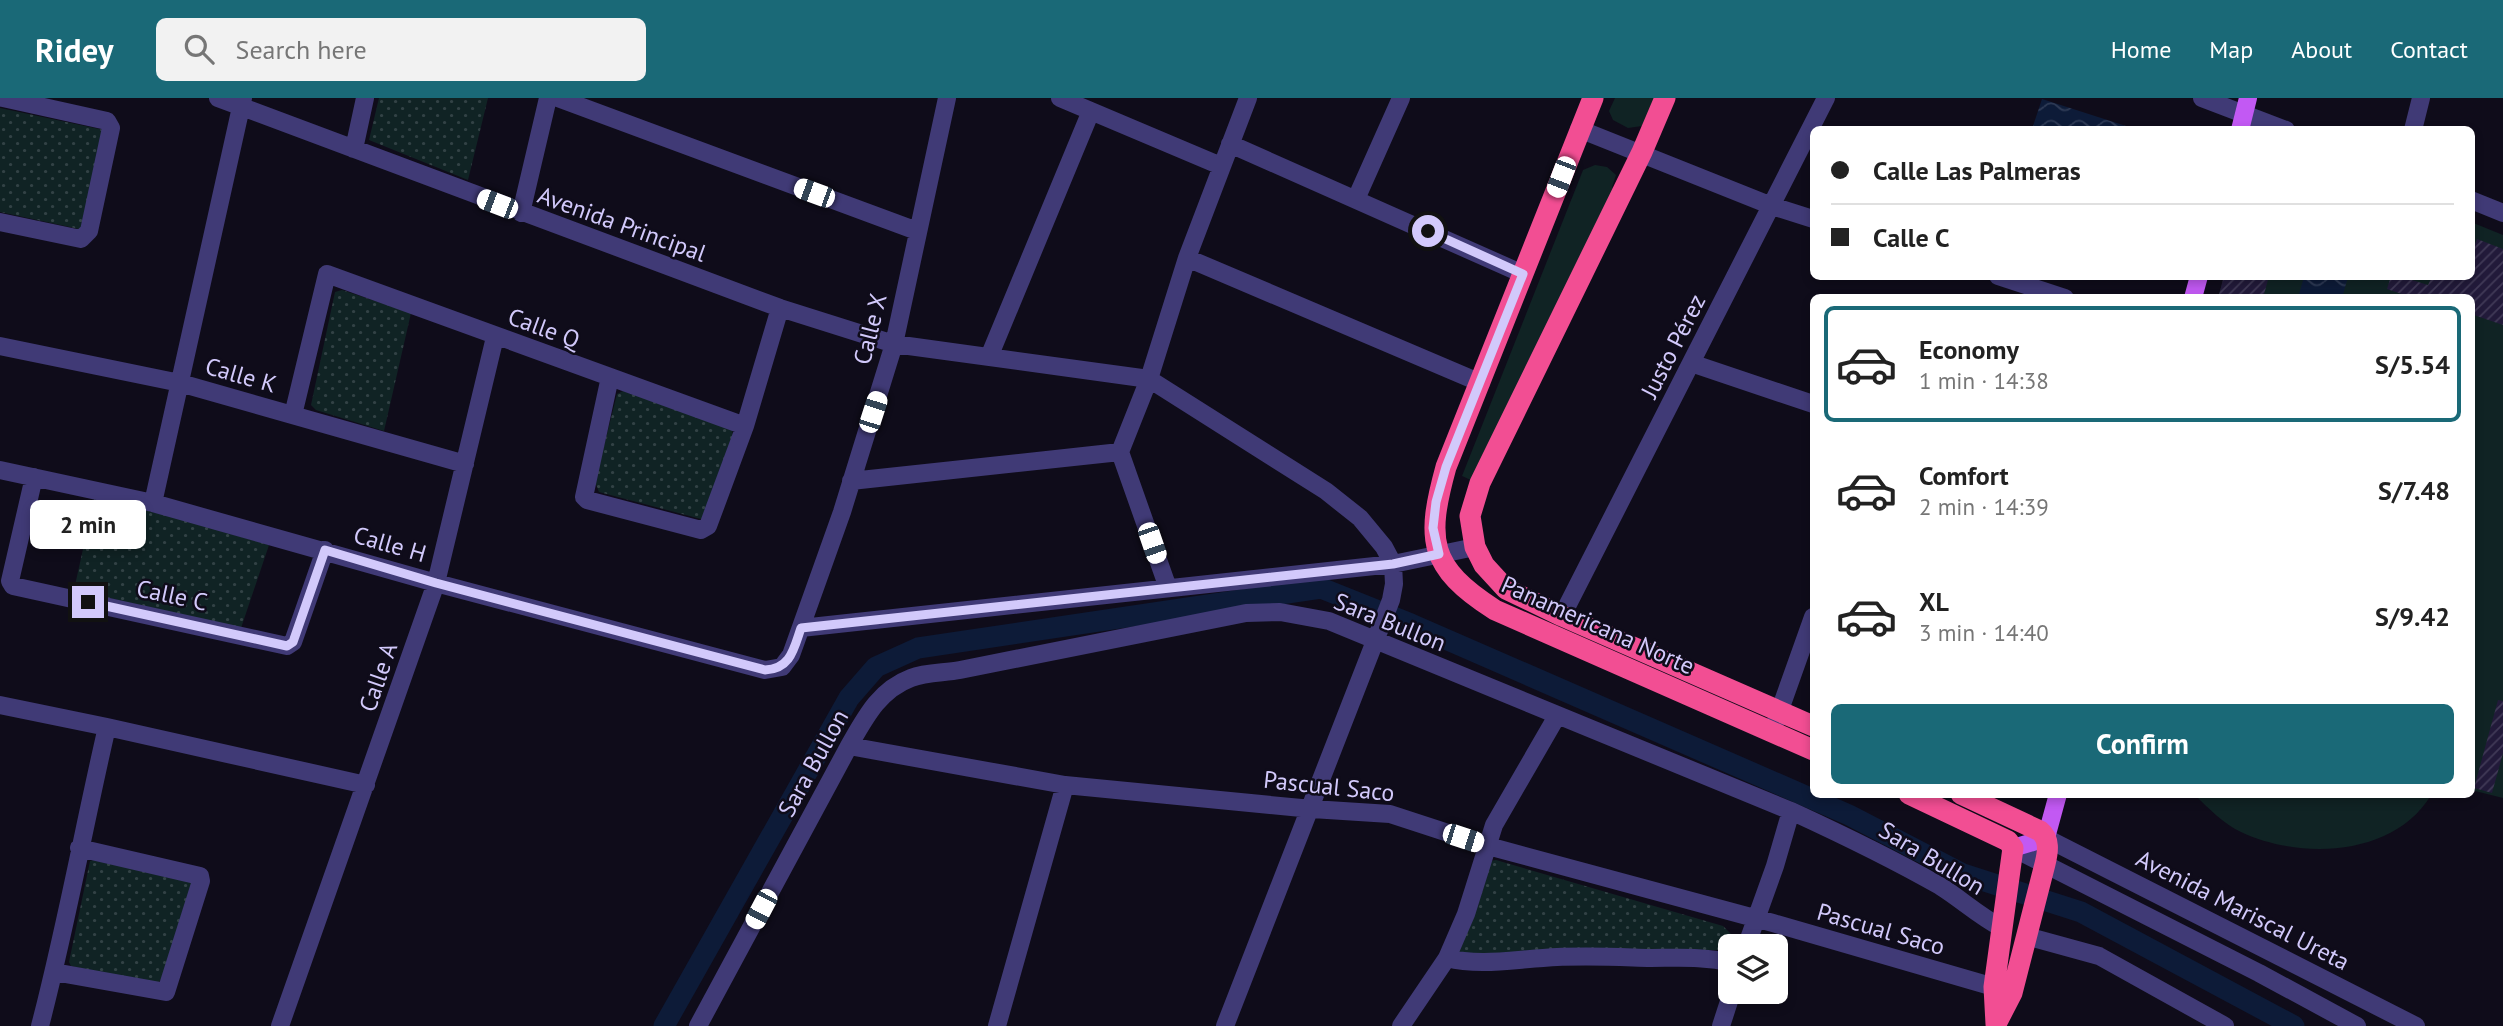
<!DOCTYPE html>
<html lang="en">
<head>
<meta charset="utf-8">
<style>
  body { margin:0; font-family:"PT Sans",sans-serif; background:#f2f2f2; color:#222; height:100vh; display:flex; flex-direction:column; font-size:26px; white-space:nowrap }
  * { box-sizing:border-box; margin:0 }
  p { font-size:23px; color:#767676 }
  .icon { flex:none; width:38px; height:38px; fill:none; stroke:currentColor; stroke-width:2; stroke-linecap:round; stroke-linejoin:round }
  .map { position:relative; flex:1; overflow:hidden }
  .sheet { position:absolute; left:1810px; top:196px; width:665px; height:504px; display:flex; flex-direction:column; background:#fff; border-radius:10px; box-shadow:0 4px 10px #0003 }
  .sheet>* { flex:none }
  .guide { position:absolute; left:1810px; top:28px; width:665px; height:154px; border-radius:10px; box-shadow:0 4px 10px #0003; display:grid; align-content:center; height:154px; padding:0 21px; background:#fff }
  .buttons { position:absolute; left:1718px; top:836px; display:grid; gap:14px }
  .buttons a { display:grid; place-items:center; width:70px; height:70px; border-radius:10px; background:#fff; box-shadow:0 4px 10px #0003; font-size:35px }
  .end { position:absolute; width:32px; height:32px; margin:-16px; border:9px solid #d2c9fb; background:#111; box-shadow:0 0 0 4px #111 }
  .from { border-radius:50% }
  .bubble { position:absolute; height:49px; border-radius:10px; background:#fff; box-shadow:0 4px 10px #0003; font-size:23px; font-weight:700; line-height:49px; text-align:center }
  .car { position:absolute; width:21px; height:42px; margin:-21px -10px; border-radius:9px; box-shadow:0 0 5px 2px #0007; background:linear-gradient(#fff 24%,#345 0 40%,#fff 0 76%,#345 0 86%,#fff 0) }
  .guide b { display:flex; align-items:center; gap:24px; height:66px; font-size:26px }
  .guide b+b { border-top:2px solid #e0e0e0 }
  .guide i { width:18px; height:18px; background:#222 }
  ul { padding:12px 0 0; list-style:none }
  li { display:flex; align-items:center; gap:21px; height:116px; margin:0 14px 10px; padding:0 7px; border:4px solid transparent; border-radius:10px }
  li div { flex:1 }
  li b { display:block; font-size:26px }
  li em { font-style:normal; font-weight:700 }
  li.current { border-color:#1a6977 }
  li>.icon { width:63px; height:63px; stroke-width:1.5 }
  .button { display:flex; gap:14px; margin-top:auto; padding:14px 21px }
  .button a { flex:1; height:80px; border-radius:10px; background:#1a6977; color:#fff; font-size:28px; font-weight:700; line-height:80px; text-align:center }
  header { display:flex; align-items:center; gap:42px; box-sizing:border-box; height:98px; padding:0 35px; background:#1a6977; color:#fff }
  header strong { font-size:33px }
  nav { display:flex; gap:38px; margin-inline-start:auto; font-size:24px }
  .search { width:490px; height:63px; background:#f2f2f2; display:flex; align-items:center; gap:18px; box-sizing:border-box; padding:0 24px; border-radius:10px; color:#767676; font-size:26px }
  .map>svg:first-child { display:block }
  .grass { fill:#102324 }
  .park { fill:url(#park-dots) }
  .water { fill:url(#water-waves) }
  .lines { fill:none; stroke-linecap:round; stroke-linejoin:round }
  .canal { stroke:#0d1b38; stroke-width:21 }
  .building { fill:url(#building-hatch) }
  .minor { stroke:#403a76; stroke-width:18 }
  .major { stroke:#c259f3; stroke-width:18 }
  .highway { stroke:#f24e93; stroke-width:21 }
  .route { stroke:#d2c9fb; stroke-width:9 }
  .labels { text-anchor:middle; dominant-baseline:central; stroke-width:5; stroke-linejoin:round; paint-order:stroke }
  .street-label { font-size:24px; fill:#d2c9fb; stroke:#0f0c1a }
</style>
</head>
<body>
<header>
<strong>Ridey</strong>
<div class="search"><svg class="icon" aria-label="search" viewBox="0 0 24 24"><circle cx="10" cy="10" r="6"/><path d="M15 15l6 6"/></svg>Search here</div>
<nav><a>Home</a><a>Map</a><a>About</a><a>Contact</a></nav>
</header>
<div class="map">
<svg width="2503" height="928" viewBox="0 0 2503 928">
  <defs>
    <pattern id="park-dots" width="8" height="8" patternUnits="userSpaceOnUse" patternTransform="scale(1.75)"><rect width="8" height="8" fill="#102324"/><path d="M2 2h.1M6 6h.1" fill="none" stroke="#324245" stroke-width="1.8" stroke-linecap="round"/></pattern>
    <pattern id="water-waves" width="16" height="10" patternUnits="userSpaceOnUse" patternTransform="scale(1.75)"><rect width="16" height="10" fill="#0d1b38"/><path d="M0 5q4-4 8 0t8 0" fill="none" stroke="#2f3b56"/></pattern>
    <pattern id="building-hatch" width="6" height="6" patternUnits="userSpaceOnUse" patternTransform="scale(1.75)"><rect width="6" height="6" fill="#221a3a"/><path d="M-1 1l2-2M0 6l6-6M5 7l2-2" fill="none" stroke="#413a57"/></pattern>
  </defs>
  <rect width="100%" height="100%" fill="#0f0c1a"/>
  <!-- grass -->
  <path class="grass" d="M 1615,0 L 1654,0 L 1642,28 L 1628,30 L 1613,22 L 1609,13 Z
    M 1595,67 L 1607,69 L 1616,77 L 1612,89 L 1616,92 L 1473,383 L 1462,378 L 1583,72 Z
    M 2471,124 L 2503,137 L 2503,700 L 2471,692 L 2471,200 L 2218,200 L 2224,179 L 2471,178 Z
    M 2195,697 L 2431,697 C 2394,759 2300,762 2241,734 C 2224,726 2208,710 2195,697 Z"/>
  <!-- park -->
  <path class="park" d="M 379,0 L 488,0 L 468,82 L 369,42 Z
    M 0,10 L 104,32 L 87,125 L 79,131 L 0,114 Z
    M 342,192 L 411,215 L 384,333 L 316,312 L 311,307 L 335,194 Z
    M 623,293 L 732,330 L 733,340 L 706,416 L 701,421 L 599,394 L 595,384 L 617,296 Z
    M 94,401 L 167,417 L 269,447 L 241,530 L 74,492 Z
    M 98,761 L 193,781 L 162,881 L 156,886 L 71,868 L 69,864 L 90,763 Z
    M 1496,762 L 1723,828 L 1731,836 L 1729,845 L 1719,852 L 1574,852 L 1462,859 L 1458,856 L 1491,763 Z"/>
  <!-- water -->
  <path class="water" d="M 2042,1 L 2126,28 L 2125,32 L 2032,31 Z
    M 2304,179 L 2304,178 L 2348,179 L 2342,200 L 2311,199 L 2299,196 Z"/>
  <g class="lines">
    <!-- canal -->
    <path class="canal" d="M 664,928 L 849,600 L 876,569 L 918,550 L 1321,490 L 1411,526 L 1849,717 L 1963,776 L 2081,814 L 2294,928"/>
  </g>
  <!-- building -->
  <path class="building" d="M 2477,141 L 2503,151 L 2503,227 L 2471,216 L 2471,200 L 2413,200 L 2387,191 L 2391,178 L 2399,178 L 2428,187 L 2432,178 L 2471,178 L 2471,155 Z
    M 2224,178 L 2269,178 L 2263,200 L 2218,200 Z
    M 2498,602 L 2503,603 L 2503,655 L 2492,695 L 2474,690 Z"/>
  <g class="lines">
    <!-- minor -->
    <path class="minor" d="M 218,0 L 780,210 L 894,246 L 1149,281 L 1326,393 L 1360,420 L 1384,449 L 1393,466 L 1394,486 L 1391,502 L 1225,928
      M 558,0 L 917,133
      M 1060,0 L 1221,68
      M 2202,0 L 2286,32
      M 1579,31 L 1772,108 L 1813,121
      M 2413,32 L 2421,0
      M 1230,46 L 1523,176
      M 354,51 L 365,0
      M 1356,101 L 1401,0
      M 2471,102 L 2503,115
      M 521,115 L 548,0
      M 0,124 L 81,141 L 89,133 L 111,30 L 107,23 L 3,0
      M 1187,160 L 1481,285
      M 1998,178 L 2065,200
      M 0,248 L 180,285 L 465,366
      M 989,259 L 1091,13
      M 1691,265 L 1813,306
      M 610,279 L 584,399 L 587,402 L 701,432 L 708,428 L 745,328 L 780,210
      M 293,317 L 327,176 L 745,328
      M 1120,354 L 1149,281 L 1187,160 L 1248,0
      M 1120,354 L 1168,490
      M 0,372 L 153,405 L 436,485 L 765,572 L 782,569 L 791,557 L 842,414 L 894,246 L 947,0
      M 34,379 L 10,483 L 13,488 L 287,548 L 293,544 L 325,452
      M 851,383 L 1120,354
      M 153,405 L 243,0
      M 1562,518 L 1826,0
      M 801,530 L 1393,466 L 1475,449
      M 0,607 L 107,629 L 366,687
      M 1776,623 L 1813,519
      M 849,648 L 1065,687 L 1312,711 L 1390,716 L 1488,748 L 1773,825 L 1994,889
      M 2046,740 L 2416,928
      M 2013,750 L 2259,875 L 2357,928
      M 2026,838 L 2099,858 L 2225,928
      M 1746,849 L 1775,768 L 1791,713
      M 1447,860 C 1478,868 1511,862 1543,860 C 1579,857 1615,859 1651,860 C 1676,860 1706,858 1731,865
      M 54,874 L 166,894 L 201,783 L 200,778 L 79,750
      M 40,928 C 66,829 84,728 107,629
      M 280,928 L 436,485 L 495,239
      M 698,928 L 849,648 C 865,620 879,592 911,580 C 926,574 945,575 960,572 L 1246,515 L 1280,514 L 1329,523 L 1791,713 C 1841,736 1891,760 1940,788 C 1961,801 1979,818 2002,830
      M 997,928 L 1065,687
      M 1401,928 L 1447,860 L 1466,816 L 1494,727 L 1557,618
      M 1721,928 L 1732,894"/>
    <!-- major -->
    <path class="major" d="M 2240,32 L 2248,0
      M 2193,200 L 2199,178
      M 2013,750 L 2046,740 L 2058,696"/>
    <!-- highway -->
    <path class="highway" d="M 1593,0 L 1446,369 C 1426,442 1428,469 1495,512 L 1813,652
      M 1665,0 L 1642,54 L 1480,385 L 1470,418 L 1475,449 L 1484,467 L 1506,491 L 1562,518 L 1813,628
      M 1909,696 L 2008,743 L 2013,750 L 1994,889 L 1996,926
      M 1961,696 L 2040,733 C 2050,741 2048,754 2045,766 L 2012,895 L 1997,924"/>
  </g>
  <g class="lines">
    <!-- route -->
    <path class="route" d="M 88,504 L 287,548 L 293,544 L 325,452 L 436,485 L 765,572 C 791,571 794,550 801,530 L 1393,466 L 1439,456 L 1433,430 L 1436,404 L 1446,369 L 1523,176 L 1428,133"/>
  </g>
  <g class="labels">
    <!-- street labels -->
    <g class="street-label">
      <text transform="translate(622 126) rotate(20)">Avenida Principal</text>
      <text transform="translate(544 230) rotate(20)">Calle Q</text>
      <text transform="translate(870 231) rotate(-76)">Calle X</text>
      <text transform="translate(1673 248) rotate(-63)">Justo Pérez</text>
      <text transform="translate(241 277) rotate(16)">Calle K</text>
      <text transform="translate(390 446) rotate(16)">Calle H</text>
      <text transform="translate(172 497) rotate(12)">Calle C</text>
      <text transform="translate(1390 524) rotate(22)">Sara Bullon</text>
      <text transform="translate(1598 527) rotate(24)">Panamericana Norte</text>
      <text transform="translate(378 579) rotate(-71)">Calle A</text>
      <text transform="translate(813 665) rotate(-61)">Sara Bullon</text>
      <text transform="translate(1329 688) rotate(6)">Pascual Saco</text>
      <text transform="translate(1932 760) rotate(31)">Sara Bullon</text>
      <text transform="translate(2243 812) rotate(27)">Avenida Mariscal Ureta</text>
      <text transform="translate(1881 831) rotate(16)">Pascual Saco</text>
    </g>
  </g>
</svg>
<div class="buttons">
<a><svg class="icon" aria-label="layers" viewBox="0 0 24 24"><path d="M12 4l9 5-9 5-9-5zM3 14l9 5 9-5"/></svg></a>
</div>
<i class="end from" style="left:1428px;top:133px"></i>
<i class="end" style="left:88px;top:504px"></i>
<div class="bubble" style="left:30px;top:402px;width:116px">2 min</div>
<i class="car" style="left:1561px;top:79px;rotate:201deg"></i>
<i class="car" style="left:814px;top:95px;rotate:290deg"></i>
<i class="car" style="left:497px;top:106px;rotate:291deg"></i>
<i class="car" style="left:873px;top:314px;rotate:18deg"></i>
<i class="car" style="left:1152px;top:445px;rotate:161deg"></i>
<i class="car" style="left:1463px;top:740px;rotate:108deg"></i>
<i class="car" style="left:761px;top:811px;rotate:208deg"></i>
<div class="guide">
<b><i class="from"></i>Calle Las Palmeras</b>
<b><i></i>Calle C</b>
</div>
<section class="sheet">
<ul>
<li class="current"><svg class="icon" aria-label="car" viewBox="0 0 24 24"><path d="M5 17H2v-5l4-1 3-4h7l3 4 3 1v5h-3M9 17h6M6 11h13"/><circle cx="7" cy="17" r="2"/><circle cx="17" cy="17" r="2"/></svg><div><b>Economy</b><p>1 min · 14:38</p></div><em>S/5.54</em></li>
<li><svg class="icon" aria-label="car" viewBox="0 0 24 24"><path d="M5 17H2v-5l4-1 3-4h7l3 4 3 1v5h-3M9 17h6M6 11h13"/><circle cx="7" cy="17" r="2"/><circle cx="17" cy="17" r="2"/></svg><div><b>Comfort</b><p>2 min · 14:39</p></div><em>S/7.48</em></li>
<li><svg class="icon" aria-label="car" viewBox="0 0 24 24"><path d="M5 17H2v-5l4-1 3-4h7l3 4 3 1v5h-3M9 17h6M6 11h13"/><circle cx="7" cy="17" r="2"/><circle cx="17" cy="17" r="2"/></svg><div><b>XL</b><p>3 min · 14:40</p></div><em>S/9.42</em></li>
</ul>
<div class="button"><a>Confirm</a></div>
</section>
</div>
</body>
</html>
